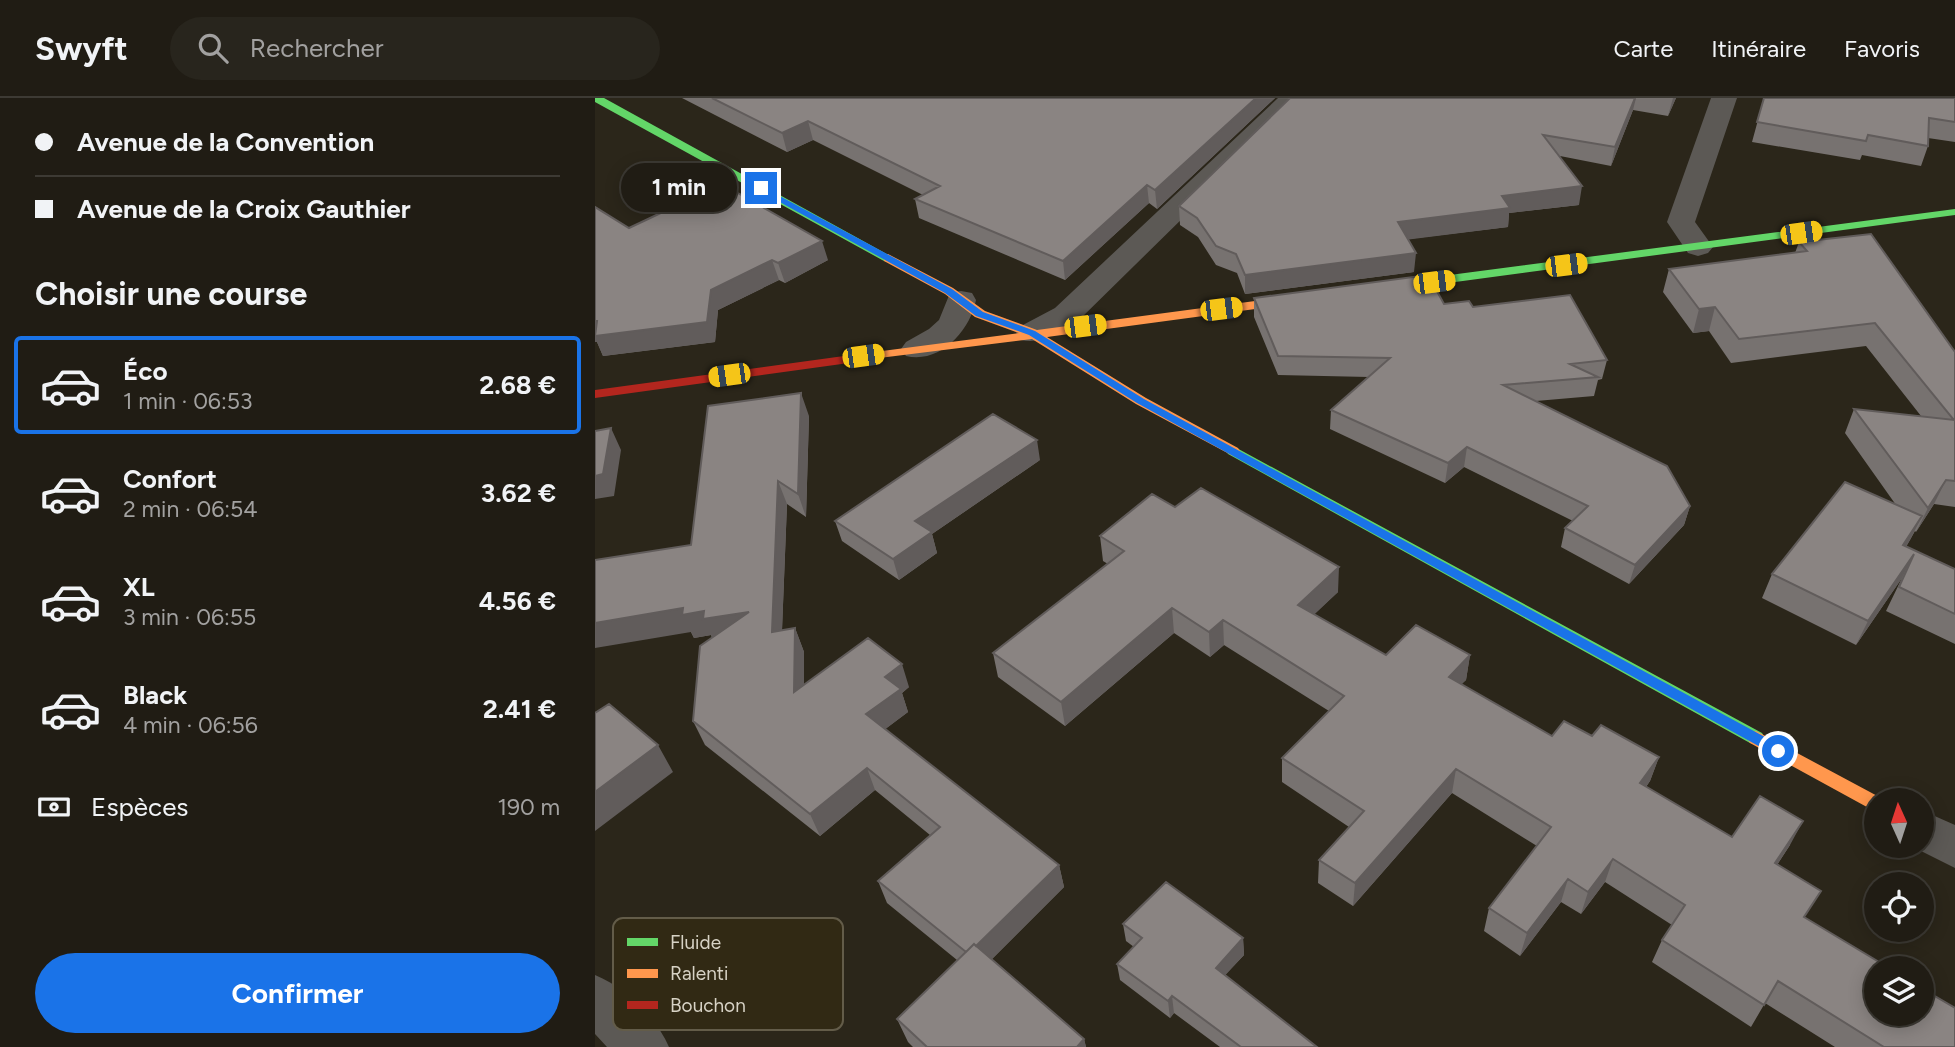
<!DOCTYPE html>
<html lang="fr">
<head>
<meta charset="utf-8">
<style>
  body { margin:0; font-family:Figtree,sans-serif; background:#28251d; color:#f1f3f6; height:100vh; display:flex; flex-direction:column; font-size:26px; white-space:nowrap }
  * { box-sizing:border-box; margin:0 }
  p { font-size:23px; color:#a2a1a0 }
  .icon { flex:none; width:38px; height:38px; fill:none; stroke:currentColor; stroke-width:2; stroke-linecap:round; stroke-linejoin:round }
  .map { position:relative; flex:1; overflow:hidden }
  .side { display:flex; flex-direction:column; background:#201c14; width:595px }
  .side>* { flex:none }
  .hud { display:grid; align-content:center; height:154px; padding:0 35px; background:#201c14 }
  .needle { width:46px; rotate:357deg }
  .controls { position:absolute; left:1269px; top:690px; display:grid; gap:14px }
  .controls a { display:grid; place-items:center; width:70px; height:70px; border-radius:50%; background:#201c14; box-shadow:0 4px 18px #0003,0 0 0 2px #3d3a34; font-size:35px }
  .end { position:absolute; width:32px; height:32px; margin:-16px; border:9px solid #1a73e8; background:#fff; box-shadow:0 0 0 4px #fff }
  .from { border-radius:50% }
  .bubble { position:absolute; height:49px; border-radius:24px; background:#201c14; box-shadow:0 4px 18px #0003,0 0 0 2px #3d3a34; font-size:23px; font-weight:700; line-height:49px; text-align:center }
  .car { position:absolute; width:21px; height:42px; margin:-21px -10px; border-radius:9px; box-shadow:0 0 5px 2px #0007; background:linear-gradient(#f5c518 24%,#345 0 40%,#f5c518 0 76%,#345 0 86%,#f5c518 0) }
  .hud b { display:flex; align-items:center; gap:24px; height:66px; font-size:26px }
  .hud b+b { border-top:2px solid #3d3a34 }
  .hud i { width:18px; height:18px; background:#f1f3f6 }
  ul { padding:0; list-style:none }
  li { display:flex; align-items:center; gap:21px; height:98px; margin:0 14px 10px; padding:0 21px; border:4px solid transparent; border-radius:7px }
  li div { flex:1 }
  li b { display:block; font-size:26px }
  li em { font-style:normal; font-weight:700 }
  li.on { border-color:#1a73e8 }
  li>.icon { width:63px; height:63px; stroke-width:1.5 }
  h2 { padding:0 35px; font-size:32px; line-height:84px }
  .pay { display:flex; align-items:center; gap:18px; height:77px; padding:0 35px; font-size:26px }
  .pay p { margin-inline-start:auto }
  .cta { display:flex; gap:14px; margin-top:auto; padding:14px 35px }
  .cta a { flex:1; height:80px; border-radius:42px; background:#1a73e8; color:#fff; font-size:28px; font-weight:700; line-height:80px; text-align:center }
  header { display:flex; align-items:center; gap:42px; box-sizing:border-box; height:98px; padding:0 35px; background:#201c14; border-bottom:2px solid #3d3a34 }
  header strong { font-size:33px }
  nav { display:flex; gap:38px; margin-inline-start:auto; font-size:24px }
  .search { width:490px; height:63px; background:#28251d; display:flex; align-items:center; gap:18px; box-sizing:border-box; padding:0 24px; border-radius:38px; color:#a2a1a0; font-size:26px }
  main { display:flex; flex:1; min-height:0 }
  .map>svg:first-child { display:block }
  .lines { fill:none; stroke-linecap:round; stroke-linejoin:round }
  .street { fill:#5c5955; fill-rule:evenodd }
  .fast { fill:#63d668; fill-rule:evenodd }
  .slow { fill:#ff974d; fill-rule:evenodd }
  .jam { fill:#b3261e; fill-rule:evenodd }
  .wall { fill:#777270 }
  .shaded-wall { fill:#615c5b }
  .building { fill:#8a8482; stroke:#615c5b; stroke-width:2 }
  .route { fill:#1a73e8 }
  .key { fill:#312914; stroke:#635c49; stroke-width:2 }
  .key-label { font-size:19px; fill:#d7d2c5 }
</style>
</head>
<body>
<header>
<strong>Swyft</strong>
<div class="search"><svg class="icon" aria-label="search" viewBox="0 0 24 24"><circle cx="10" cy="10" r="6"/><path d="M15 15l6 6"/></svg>Rechercher</div>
<nav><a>Carte</a><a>Itinéraire</a><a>Favoris</a></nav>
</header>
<main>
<section class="side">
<div class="hud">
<b><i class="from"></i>Avenue de la Convention</b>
<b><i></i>Avenue de la Croix Gauthier</b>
</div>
<h2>Choisir une course</h2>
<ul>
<li class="on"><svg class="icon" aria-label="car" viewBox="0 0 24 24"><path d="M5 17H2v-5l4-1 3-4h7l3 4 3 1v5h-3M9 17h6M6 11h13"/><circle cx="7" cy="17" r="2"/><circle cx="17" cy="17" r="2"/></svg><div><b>Éco</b><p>1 min · 06:53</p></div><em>2.68 €</em></li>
<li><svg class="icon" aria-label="car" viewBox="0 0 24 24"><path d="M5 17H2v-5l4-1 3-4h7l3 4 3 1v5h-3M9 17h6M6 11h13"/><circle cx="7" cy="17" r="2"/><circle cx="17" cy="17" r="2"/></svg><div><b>Confort</b><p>2 min · 06:54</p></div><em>3.62 €</em></li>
<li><svg class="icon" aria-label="car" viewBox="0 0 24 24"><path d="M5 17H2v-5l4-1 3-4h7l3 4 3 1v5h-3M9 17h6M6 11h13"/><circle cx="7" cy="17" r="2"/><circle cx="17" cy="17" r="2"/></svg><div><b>XL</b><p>3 min · 06:55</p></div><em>4.56 €</em></li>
<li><svg class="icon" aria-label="car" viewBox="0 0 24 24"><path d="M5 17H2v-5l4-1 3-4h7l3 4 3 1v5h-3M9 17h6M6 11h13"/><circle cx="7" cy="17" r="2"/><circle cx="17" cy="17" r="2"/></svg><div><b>Black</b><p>4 min · 06:56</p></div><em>2.41 €</em></li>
</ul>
<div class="pay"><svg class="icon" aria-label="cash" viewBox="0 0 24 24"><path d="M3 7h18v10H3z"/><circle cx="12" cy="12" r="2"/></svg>Espèces<p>190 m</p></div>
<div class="cta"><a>Confirmer</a></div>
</section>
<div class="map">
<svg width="1360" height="949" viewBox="0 0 1360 949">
  <rect width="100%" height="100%" fill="#2b261a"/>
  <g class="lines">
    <!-- street -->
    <path class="street" d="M 683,0 L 710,0 L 482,224 C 464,233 447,247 426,242 L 421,235 L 426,228 L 460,210 Z
      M 1116,0 L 1142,0 L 1100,124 L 1118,149 L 1113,155 L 1103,158 L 1093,155 L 1072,124 Z
      M 366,193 L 377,195 L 381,202 C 375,233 345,266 311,258 L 306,251 L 311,244 L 334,231 L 344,222 L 355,195 Z
      M 1326,712 L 1360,727 L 1360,770 L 1314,747 L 1326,747 Z
      M 0,877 C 30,889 61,919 74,949 L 12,949 L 0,936 Z"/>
    <!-- fast -->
    <path class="fast" d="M 0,0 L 9,0 L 299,160 L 293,164 L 289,163 L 0,4 Z
      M 1360,111 L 1360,117 L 786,194 L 780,190 L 786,186 Z
      M 638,348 L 1167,635 L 1170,640 L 1167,645 L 1161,647 L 1155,645 L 633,356 L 631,353 Z"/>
    <!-- slow -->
    <path class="slow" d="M 293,156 L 358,190 L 390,213 L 442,232 L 712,196 L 718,200 L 712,204 L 452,239 L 551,300 L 643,350 L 645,353 L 638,358 L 541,306 L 437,241 L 244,265 L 242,262 L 249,258 L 424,235 L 380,219 L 350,196 L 289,163 L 289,157 Z
      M 1161,633 L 1288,701 L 1281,702 L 1281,714 L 1155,645 L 1152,640 L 1155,635 Z"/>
    <!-- jam -->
    <path class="jam" d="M 249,258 L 256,262 L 254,265 L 0,300 L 0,292 Z"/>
  </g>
  <!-- wall -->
  <path class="wall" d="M 87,0 L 680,0 L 562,111 L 554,105 L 470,182 L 324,120 L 320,101 L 328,97 L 218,42 L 192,54 Z
    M 695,0 L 1081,0 L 1073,18 L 1038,12 L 1016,68 L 965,58 L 984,107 L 914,115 L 913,129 L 813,141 L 819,174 L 650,196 L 642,175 L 621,167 L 603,139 L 585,127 L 584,108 Z
    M 1169,0 L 1360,0 L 1360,44 L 1333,40 L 1333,48 L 1326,68 L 1267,57 L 1265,62 L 1157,44 Z
    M 34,130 L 233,162 L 190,185 L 184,182 L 123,212 L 120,244 L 8,258 L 2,244 Z
    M 1204,144 L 1360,254 L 1360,409 L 1339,406 L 1321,434 L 1320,433 L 1311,449 L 1360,471 L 1360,546 L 1291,513 L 1307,480 L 1261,547 L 1167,500 L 1177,476 L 1301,407 L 1250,335 L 1259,311 L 1326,318 L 1271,248 L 1136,265 L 1114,233 L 1098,235 L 1068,194 L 1074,171 L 1200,155 Z
    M 659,200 L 849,206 L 878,209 L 1012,262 L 1007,281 L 1003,282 L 999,298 L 941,303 L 1095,408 L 1089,427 L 1034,486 L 966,449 L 970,430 L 978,423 L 869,369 L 850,385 L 735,331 L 736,312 L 774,279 L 683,277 L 659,219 Z
    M 214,318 L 211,419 L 192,406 L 187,532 L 200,530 L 209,554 L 209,587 L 314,589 L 307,595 L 313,614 L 290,631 L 464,767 L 469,789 L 397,861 L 489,941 L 491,949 L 318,949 L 313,944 L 302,921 L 362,862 L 292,805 L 283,783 L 335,737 L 280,692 L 225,738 L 110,647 L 98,623 L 117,540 L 116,537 L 99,540 L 96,534 L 96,447 Z
    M 445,362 L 337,436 L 342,455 L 304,482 L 247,443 L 240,423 Z
    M 580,409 L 743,494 L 719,516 L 791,557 L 875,557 L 871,582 L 866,586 L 957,638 L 997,638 L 1064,659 L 1055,683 L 1051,689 L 1137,739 L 1195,747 L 1182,767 L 1210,820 L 1360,949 L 1240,949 L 1170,905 L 1156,929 L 1057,864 L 1067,842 L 1077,827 L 1010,784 L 986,816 L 966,804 L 925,858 L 889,833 L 894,810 L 942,748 L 857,695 L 758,808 L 723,785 L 724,762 L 754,729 L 687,684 L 687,660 L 734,613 L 629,547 L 615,559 L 579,535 L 470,628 L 403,579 L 398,555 L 513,466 L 508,463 L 505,438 Z
    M 528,826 L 648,840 L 649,857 L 630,877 L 722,949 L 625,949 L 579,915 L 575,920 L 525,882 L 522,866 L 539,849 L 531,843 Z"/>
  <!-- shaded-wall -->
  <path class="shaded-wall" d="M 661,0 L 680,0 L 562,111 L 560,92 Z
    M 1040,0 L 1041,0 L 1038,12 L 1016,68 L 1020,49 Z
    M 1078,0 L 1081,0 L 1073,18 Z
    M 213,23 L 218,42 L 192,54 L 187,35 Z
    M 552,87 L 554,105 L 470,182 L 468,163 Z
    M 987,88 L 984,107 L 914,115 L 913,129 L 802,143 L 803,124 L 907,98 Z
    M 227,143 L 233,162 L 190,185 L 183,165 Z
    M 821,155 L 819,174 L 650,196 L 650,177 Z
    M 177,162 L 184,182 L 123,212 L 120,244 L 8,258 L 2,244 L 0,244 L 0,223 Z
    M 1120,209 L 1114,233 L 1098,235 L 1104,211 Z
    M 206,295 L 214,318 L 211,419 L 203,396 Z
    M 16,330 L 26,352 L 19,398 L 0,401 L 0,378 Z
    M 442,342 L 445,362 L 337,436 L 342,455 L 304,482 L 298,461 L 320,423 Z
    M 872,349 L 869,369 L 850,385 L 853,365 Z
    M 1351,382 L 1339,406 L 1321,434 L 1333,410 Z
    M 183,383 L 192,406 L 186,558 L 177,534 Z
    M 1095,408 L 1089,427 L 1034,486 L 1040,467 Z
    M 1327,418 L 1315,442 L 1296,471 L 1308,447 Z
    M 1319,456 L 1307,480 L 1261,547 L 1273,523 Z
    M 744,469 L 743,494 L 703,532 L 703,507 Z
    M 88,510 L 109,513 L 154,514 L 119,544 L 116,537 L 99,540 L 96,534 L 0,550 L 0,525 Z
    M 577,510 L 579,535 L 470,628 L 466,604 Z
    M 628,522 L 629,547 L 615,559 L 614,534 Z
    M 200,530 L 209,554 L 209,617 L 199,594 Z
    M 875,557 L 871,582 L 850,603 L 854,579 Z
    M 307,566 L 314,589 L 307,595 L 313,614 L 280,639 L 271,616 L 290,579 Z
    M 63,647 L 78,674 L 0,733 L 0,694 Z
    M 1064,659 L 1055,683 L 1036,709 L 1045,685 Z
    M 272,670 L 280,692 L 225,738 L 215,716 Z
    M 861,671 L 857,695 L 758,808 L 760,785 Z
    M 1208,723 L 1195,747 L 1168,788 L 1180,765 Z
    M 1018,761 L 1010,784 L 986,816 L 993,794 Z
    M 464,767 L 469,789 L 381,877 L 373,856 Z
    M 973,781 L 966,804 L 925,858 L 932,835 Z
    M 648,840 L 649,857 L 622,886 L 621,870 Z
    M 577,898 L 579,915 L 575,920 L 573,903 Z
    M 489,941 L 491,949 L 482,949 Z"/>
  <!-- building -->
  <path class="building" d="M 117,0 L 661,0 L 560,92 L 552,87 L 468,163 L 320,101 L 345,88 L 213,23 L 187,35 Z
    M 695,0 L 1040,0 L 1020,49 L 948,37 L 987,88 L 907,98 L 915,110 L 803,124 L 821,155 L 650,177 L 641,156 L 621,148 L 602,120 L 584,108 Z
    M 1169,0 L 1360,0 L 1360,24 L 1334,20 L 1333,48 L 1273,37 L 1271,43 L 1162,24 Z
    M 127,86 L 227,143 L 183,165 L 177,162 L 116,192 L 112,224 L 0,238 L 2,223 L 0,223 L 0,109 L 34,130 Z
    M 1276,136 L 1360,254 L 1360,383 L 1351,382 L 1333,410 L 1259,311 L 1359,322 L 1280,225 L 1144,241 L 1120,209 L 1104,211 L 1074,171 L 1212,153 L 1204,144 Z
    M 833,177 L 849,206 L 874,203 L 878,209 L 975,197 L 1012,262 L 975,266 L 1003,279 L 908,287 L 1072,368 L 1095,408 L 1040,467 L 970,430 L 993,408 L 872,349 L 853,365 L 736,312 L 795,260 L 683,258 L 659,200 Z
    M 206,295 L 203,396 L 183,383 L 177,534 L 200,530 L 199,594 L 273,540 L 307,566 L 290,579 L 306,591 L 271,616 L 464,767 L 381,848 L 379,846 L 371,854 L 283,783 L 345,729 L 272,670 L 215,716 L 98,623 L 105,548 L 154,514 L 108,521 L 109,513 L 87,517 L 88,510 L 0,525 L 0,462 L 96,447 L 113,308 Z
    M 398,316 L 442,342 L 320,423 L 337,434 L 298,461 L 240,423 Z
    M 16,330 L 8,376 L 0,378 L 0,333 Z
    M 1250,384 L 1327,418 L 1308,447 L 1360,471 L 1360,516 L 1304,489 L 1319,456 L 1273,523 L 1177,476 Z
    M 606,390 L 744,469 L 703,507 L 791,557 L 821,527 L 875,557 L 854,579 L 957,638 L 969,623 L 997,638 L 1006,627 L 1064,659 L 1045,685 L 1137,739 L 1165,698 L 1208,723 L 1180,765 L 1226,793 L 1209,819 L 1294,870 L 1281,870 L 1281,915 L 1326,915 L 1326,890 L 1360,910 L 1360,949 L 1289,949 L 1183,883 L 1169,907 L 1067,842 L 1090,807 L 1018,761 L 993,794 L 973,781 L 932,835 L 894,810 L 956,729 L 861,671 L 760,785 L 724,762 L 769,713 L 687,660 L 749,598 L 628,522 L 614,534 L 577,510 L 466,604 L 398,555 L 529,453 L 505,438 L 557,396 L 580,409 Z
    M 14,606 L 63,647 L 0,694 L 0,615 Z
    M 571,784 L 648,840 L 621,870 L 722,949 L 646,949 L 577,898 L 573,903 L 522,866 L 547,840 L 528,826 Z
    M 379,846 L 489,941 L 482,949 L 332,949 L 302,921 Z"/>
  <!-- route -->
  <path class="route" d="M 166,88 L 357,191 L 388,214 L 440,233 L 549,301 L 1188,649 L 1188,656 L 1178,656 L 542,305 L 434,237 L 381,218 L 350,195 L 163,92 Z"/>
  <!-- legend -->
  <rect x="18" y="820" width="230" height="112" rx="10" class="key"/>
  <rect x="32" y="840" width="31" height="8" fill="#63d668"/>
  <rect x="32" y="871" width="31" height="9" fill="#ff974d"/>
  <rect x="32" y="903" width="31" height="8" fill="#b3261e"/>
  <g class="key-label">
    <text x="75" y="851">Fluide</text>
    <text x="75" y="882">Ralenti</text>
    <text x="75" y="914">Bouchon</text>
  </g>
</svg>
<div class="controls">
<a><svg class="needle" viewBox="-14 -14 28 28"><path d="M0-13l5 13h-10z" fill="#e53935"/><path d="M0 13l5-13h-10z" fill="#a2a1a0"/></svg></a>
<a><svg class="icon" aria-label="locate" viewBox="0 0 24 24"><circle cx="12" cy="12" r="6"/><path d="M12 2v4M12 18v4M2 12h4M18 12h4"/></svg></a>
<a><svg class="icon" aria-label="layers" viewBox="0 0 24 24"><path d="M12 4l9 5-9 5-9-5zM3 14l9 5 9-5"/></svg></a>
</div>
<i class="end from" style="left:1183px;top:653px"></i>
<i class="end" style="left:166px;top:90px"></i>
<div class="bubble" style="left:26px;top:65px;width:116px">1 min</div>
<i class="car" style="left:1206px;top:135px;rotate:82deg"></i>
<i class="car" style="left:971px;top:167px;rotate:83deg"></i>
<i class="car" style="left:839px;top:184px;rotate:83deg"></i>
<i class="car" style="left:626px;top:211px;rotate:83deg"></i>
<i class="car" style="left:490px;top:228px;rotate:83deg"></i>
<i class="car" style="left:268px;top:258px;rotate:82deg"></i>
<i class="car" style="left:134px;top:277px;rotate:262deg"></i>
</div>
</main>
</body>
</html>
